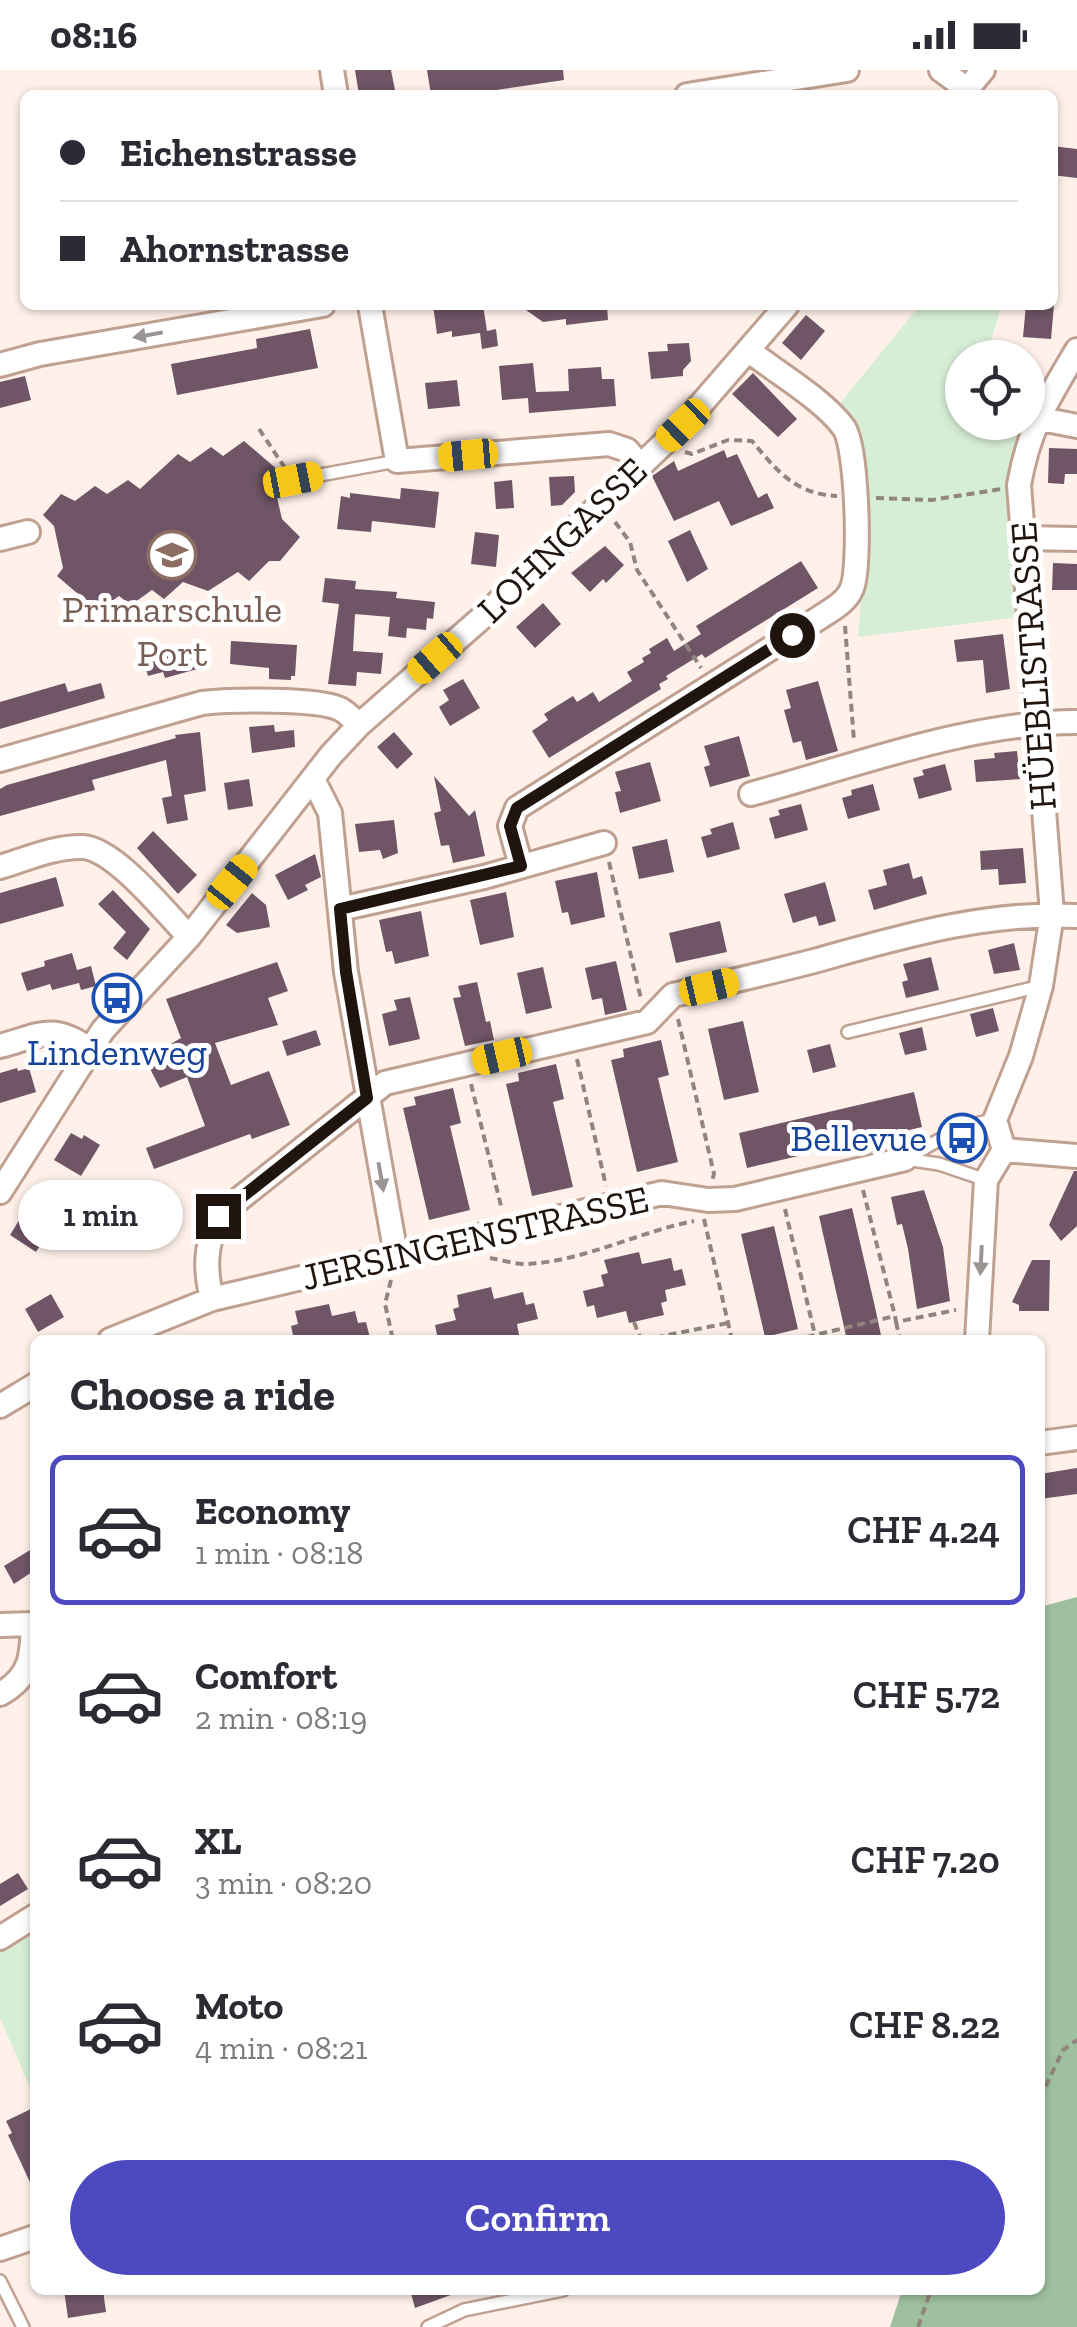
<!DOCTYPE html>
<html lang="en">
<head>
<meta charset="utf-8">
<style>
  body { margin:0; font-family:"Zilla Slab",serif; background:#f2f2f3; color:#2b2b33; height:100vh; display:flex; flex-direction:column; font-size:38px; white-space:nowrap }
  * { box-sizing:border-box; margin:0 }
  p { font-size:32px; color:#7c7c81 }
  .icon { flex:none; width:55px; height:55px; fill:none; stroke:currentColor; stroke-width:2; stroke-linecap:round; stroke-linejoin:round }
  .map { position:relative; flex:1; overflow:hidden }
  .panel { position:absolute; left:30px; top:1265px; width:1015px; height:960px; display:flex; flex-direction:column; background:#fff; border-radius:15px; box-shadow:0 2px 8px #0004 }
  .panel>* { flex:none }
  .top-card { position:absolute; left:20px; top:20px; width:1038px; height:220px; border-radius:15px; box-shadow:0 2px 8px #0004; display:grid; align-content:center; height:220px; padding:0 40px; background:#fff }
  .fabs { position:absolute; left:945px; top:270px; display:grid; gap:20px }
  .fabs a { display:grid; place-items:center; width:100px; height:100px; border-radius:50%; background:#fff; box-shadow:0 2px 8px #0004; font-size:50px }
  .end { position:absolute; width:45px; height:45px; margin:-22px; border:12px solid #1f140e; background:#fff; box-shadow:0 0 0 5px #fff }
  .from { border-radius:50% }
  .bubble { position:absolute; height:70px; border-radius:35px; background:#fff; box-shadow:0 2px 8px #0004; font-size:32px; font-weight:600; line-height:70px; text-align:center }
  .car { position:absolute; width:30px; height:60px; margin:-30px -15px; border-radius:12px; box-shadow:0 0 8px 2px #0007; background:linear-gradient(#f5c518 24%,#345 0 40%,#f5c518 0 76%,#345 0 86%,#f5c518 0) }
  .top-card b { display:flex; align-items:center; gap:35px; height:95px; font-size:38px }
  .top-card b+b { border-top:2px solid #e1e1e2 }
  .top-card i { width:25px; height:25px; background:#2b2b33 }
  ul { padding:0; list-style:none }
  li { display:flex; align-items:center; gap:30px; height:150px; margin:0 20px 15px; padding:0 20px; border:5px solid transparent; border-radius:15px }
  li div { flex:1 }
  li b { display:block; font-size:38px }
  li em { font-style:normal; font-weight:600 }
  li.active { border-color:#4d4ac1 }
  li>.icon { width:90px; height:90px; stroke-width:1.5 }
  h2 { padding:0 40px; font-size:45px; line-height:120px }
  .primary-button { display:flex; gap:20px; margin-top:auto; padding:20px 40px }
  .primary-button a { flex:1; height:115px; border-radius:60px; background:#4d4ac1; color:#fff; font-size:40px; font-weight:600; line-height:115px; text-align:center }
  .status { display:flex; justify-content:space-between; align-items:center; height:70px; padding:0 50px; background:#fff; direction:ltr }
  .status svg { height:28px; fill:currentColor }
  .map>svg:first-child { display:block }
  .green { fill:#d7eed6 }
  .forest { fill:#9ec09e }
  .building { fill:#6f5566 }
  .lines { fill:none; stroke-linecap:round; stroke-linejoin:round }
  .lane-casing { stroke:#c0a090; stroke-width:16 }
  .street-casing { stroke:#c0a090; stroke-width:28 }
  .path { stroke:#91857e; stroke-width:4; stroke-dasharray:8 5; stroke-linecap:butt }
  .lane { stroke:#fff; stroke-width:11 }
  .street { stroke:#fff; stroke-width:22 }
  .oneway { fill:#9a9593 }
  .route { stroke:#1f140e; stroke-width:12 }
  .labels { text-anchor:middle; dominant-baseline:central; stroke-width:10; stroke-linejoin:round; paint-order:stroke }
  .street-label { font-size:38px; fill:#1f140e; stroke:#fff }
  .education-label { font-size:38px; fill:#785e54; stroke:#fff }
  .transit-label { font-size:38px; fill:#164399; stroke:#fff }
</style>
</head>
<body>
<div class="status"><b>08:16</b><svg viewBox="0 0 49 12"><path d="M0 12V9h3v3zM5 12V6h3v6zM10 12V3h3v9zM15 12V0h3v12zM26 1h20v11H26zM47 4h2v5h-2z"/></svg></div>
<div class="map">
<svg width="1077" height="2257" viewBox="0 0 1077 2257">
  <rect width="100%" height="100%" fill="#fff1ea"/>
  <!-- green -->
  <path class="green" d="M 920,235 L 1002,235 L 986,287 L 962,288 L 962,352 L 1026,353 C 997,412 1014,484 1021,547 L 858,567 L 866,462 L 859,363 L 837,337 Z
    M 35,1856 L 35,2013 L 29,2015 L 0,1948 L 0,1878 Z"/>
  <!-- forest -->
  <path class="forest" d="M 1077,1527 L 1077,2257 L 890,2257 L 902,2220 L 1040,2220 L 1040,1537 Z"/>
  <!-- building -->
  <path class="building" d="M 355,0 L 391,0 L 396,25 L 359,25 Z
    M 427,0 L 563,0 L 564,10 L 462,25 L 431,25 Z
    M 1052,76 L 1077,79 L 1077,108 L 1052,105 Z
    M 433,235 L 483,235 L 487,261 L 496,259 L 498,276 L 482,279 L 480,263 L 452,267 L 452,261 L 437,264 Z
    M 519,235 L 607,235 L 608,250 L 566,255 L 566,249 L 543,252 Z
    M 1026,235 L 1054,235 L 1051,269 L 1023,267 Z
    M 806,245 L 825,261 L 801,290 L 782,273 Z
    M 310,259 L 318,298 L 177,325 L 171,294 L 257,278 L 256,269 Z
    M 689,273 L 691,291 L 683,300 L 683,306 L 651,309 L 648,282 L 668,281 L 667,274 Z
    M 533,293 L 536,322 L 569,321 L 568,299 L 601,297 L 602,309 L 614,309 L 616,336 L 529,343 L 528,328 L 502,330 L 499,296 Z
    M 753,303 L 797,349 L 778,367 L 732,324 Z
    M 25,306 L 31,330 L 0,338 L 0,312 Z
    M 457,310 L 460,336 L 428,339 L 425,313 Z
    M 244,371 L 285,406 L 275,419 L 282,449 L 300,467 L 280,491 L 269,491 L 249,511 L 238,502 L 208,521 L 183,512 L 164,529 L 152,520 L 131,535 L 119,526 L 98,541 L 57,506 L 63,498 L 54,456 L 43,445 L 61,424 L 75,431 L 95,416 L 107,424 L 128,410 L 140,419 L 178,384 L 190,392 L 211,377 L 223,386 Z
    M 1049,378 L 1077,379 L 1077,404 L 1065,404 L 1064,414 L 1048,413 Z
    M 724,380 L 727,388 L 737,384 L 758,428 L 767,423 L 774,438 L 731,456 L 719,431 L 674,451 L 652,406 L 674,391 L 678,401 Z
    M 574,406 L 575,422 L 562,435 L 551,436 L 549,407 Z
    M 512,410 L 514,438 L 496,439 L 494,412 Z
    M 401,418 L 439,422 L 435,458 L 372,451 L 371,462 L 337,459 L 341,426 L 350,428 L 350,423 L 400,429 Z
    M 690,460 L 708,499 L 687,512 L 668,471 Z
    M 475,462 L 499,465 L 496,497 L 471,494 Z
    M 605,476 L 624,495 L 606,513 L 603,509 L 590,522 L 571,503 Z
    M 801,491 L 818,518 L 705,588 L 702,584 L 666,606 L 668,609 L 659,614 L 661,619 L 549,688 L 532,661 L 548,650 L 544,644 L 573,626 L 577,632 L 593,622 L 599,632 L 632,611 L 627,602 L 644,592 L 642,588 L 651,583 L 649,579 L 667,568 L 674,581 L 701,564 L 696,556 Z
    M 1053,493 L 1077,494 L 1077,520 L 1052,520 Z
    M 325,508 L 356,511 L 355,519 L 397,522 L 396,528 L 435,532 L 433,549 L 427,548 L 426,560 L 407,558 L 406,568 L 388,566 L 390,547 L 355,544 L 353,581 L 383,583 L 381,604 L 357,602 L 356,616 L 328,614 L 339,534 L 322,532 Z
    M 543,533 L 561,554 L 535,578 L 516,557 Z
    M 1003,564 L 1010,619 L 986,623 L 983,590 L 957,592 L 954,570 Z
    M 231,571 L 297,575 L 295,606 L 291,606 L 291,610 L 269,609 L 269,598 L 230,594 Z
    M 195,577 L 201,598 L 165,608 L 163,602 L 148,606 L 144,591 Z
    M 463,609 L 480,638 L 450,656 L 439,637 L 449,630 L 443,620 Z
    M 818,611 L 838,681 L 806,690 L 801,671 L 793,673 L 784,640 L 791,638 L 786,620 Z
    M 65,613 L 68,622 L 101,613 L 105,628 L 0,659 L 0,632 Z
    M 274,655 L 275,662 L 294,660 L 295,677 L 252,683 L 249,657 Z
    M 200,662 L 206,721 L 184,725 L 188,750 L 167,754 L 162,728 L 172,726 L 166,690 L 92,710 L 95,720 L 0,746 L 0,719 L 7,715 L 176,668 L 175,665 Z
    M 394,662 L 413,684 L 397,699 L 377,677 Z
    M 739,666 L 750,706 L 710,717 L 704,697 L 710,695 L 704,676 Z
    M 1017,681 L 1020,709 L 976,712 L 974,690 L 995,688 L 994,683 Z
    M 650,692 L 661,731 L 620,743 L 615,722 L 621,721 L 615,702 Z
    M 945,694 L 952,720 L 919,729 L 913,708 L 924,705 L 922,700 Z
    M 434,706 L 469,746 L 475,740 L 485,786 L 453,793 L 449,775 L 441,776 L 434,743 L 441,741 Z
    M 249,709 L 253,736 L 228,740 L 224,713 Z
    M 873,714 L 880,740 L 848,749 L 842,728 L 852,725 L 851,720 Z
    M 801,734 L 808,760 L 775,769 L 769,748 L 780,745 L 778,740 Z
    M 394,750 L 398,783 L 383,789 L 380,780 L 359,782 L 355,754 Z
    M 733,752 L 740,779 L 707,788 L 701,767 L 712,764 L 710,759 Z
    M 153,761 L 197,805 L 178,824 L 137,778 Z
    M 667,769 L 674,802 L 639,809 L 632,777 Z
    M 1023,778 L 1026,813 L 999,815 L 998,799 L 981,800 L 980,781 Z
    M 315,784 L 321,807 L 305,815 L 308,820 L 288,830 L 275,805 Z
    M 909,793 L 913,809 L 922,806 L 927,824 L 874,840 L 868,820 L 887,815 L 883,800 Z
    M 597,802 L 605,847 L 571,855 L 568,842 L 562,843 L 555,811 Z
    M 56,807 L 64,836 L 0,854 L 0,823 Z
    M 825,812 L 836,851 L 819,856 L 816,846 L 793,853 L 784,824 Z
    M 113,820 L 150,859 L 127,890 L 113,878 L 126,862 L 98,834 Z
    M 506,822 L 514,867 L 480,875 L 470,830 Z
    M 252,823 L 266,835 L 270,857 L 237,863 L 226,855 Z
    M 421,841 L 429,886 L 395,894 L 392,881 L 386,882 L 379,850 Z
    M 720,851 L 727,882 L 676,893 L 669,863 Z
    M 1014,873 L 1020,900 L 994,904 L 988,880 Z
    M 72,883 L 77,900 L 91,896 L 96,916 L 81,920 L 79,913 L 52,920 L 50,914 L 27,921 L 21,903 L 45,896 L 44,891 Z
    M 931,887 L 939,920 L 906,928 L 902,912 L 908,910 L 903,894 Z
    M 616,891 L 627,940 L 605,945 L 602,928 L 592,930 L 585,898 Z
    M 277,892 L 288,921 L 268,928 L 278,955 L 215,973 L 231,1015 L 269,1001 L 290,1055 L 252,1069 L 250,1064 L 154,1099 L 146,1078 L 205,1056 L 187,1007 L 160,1018 L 145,989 L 181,968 L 166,929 Z
    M 543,897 L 552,938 L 526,944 L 517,903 Z
    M 477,912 L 486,952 L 490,951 L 494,970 L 465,976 L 453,928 L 461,927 L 458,916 Z
    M 410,927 L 420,969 L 389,976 L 382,944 L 397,940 L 394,930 Z
    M 993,938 L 999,961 L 976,967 L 970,944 Z
    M 743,951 L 759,1022 L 724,1030 L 708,959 Z
    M 922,957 L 927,980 L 905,985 L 899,963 Z
    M 316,960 L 321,975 L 287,986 L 282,971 Z
    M 661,970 L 669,1005 L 658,1008 L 678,1092 L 637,1102 L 611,990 L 624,987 L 623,979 Z
    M 830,974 L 836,997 L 813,1003 L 807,980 Z
    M 556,994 L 564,1029 L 553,1032 L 573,1117 L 532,1126 L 506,1014 L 519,1011 L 518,1003 Z
    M 17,998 L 18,1001 L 29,998 L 36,1022 L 0,1033 L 0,1003 Z
    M 453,1018 L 461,1053 L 450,1056 L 470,1140 L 429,1150 L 403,1038 L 416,1035 L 414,1027 Z
    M 914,1022 L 922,1057 L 747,1098 L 739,1063 Z
    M 71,1063 L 82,1069 L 84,1065 L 100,1075 L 81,1106 L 54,1090 Z
    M 1074,1101 L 1077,1101 L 1077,1156 L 1061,1171 L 1049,1155 Z
    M 924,1120 L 943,1177 L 950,1231 L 917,1239 L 908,1179 L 902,1154 L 897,1155 L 891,1127 Z
    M 852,1138 L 875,1237 L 882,1270 L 847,1270 L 819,1146 Z
    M 26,1139 L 53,1155 L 36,1182 L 10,1165 Z
    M 774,1156 L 798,1259 L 765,1267 L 741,1164 Z
    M 639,1182 L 642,1194 L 671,1188 L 674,1201 L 682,1199 L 686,1215 L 665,1220 L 667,1231 L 661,1233 L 664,1245 L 629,1253 L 626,1241 L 597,1248 L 594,1235 L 587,1237 L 583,1221 L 604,1216 L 601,1205 L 608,1203 L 604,1190 Z
    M 1032,1190 L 1050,1190 L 1049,1241 L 1019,1241 L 1019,1235 L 1012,1232 Z
    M 491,1217 L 494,1229 L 523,1222 L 526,1235 L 534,1233 L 538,1249 L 517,1254 L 519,1265 L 513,1267 L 514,1270 L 438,1270 L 435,1255 L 456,1250 L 453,1239 L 459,1237 L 457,1225 Z
    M 51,1224 L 64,1247 L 38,1262 L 25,1239 Z
    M 329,1234 L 332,1246 L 355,1241 L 358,1253 L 366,1252 L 370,1268 L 294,1270 L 291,1256 L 298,1254 L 295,1241 Z
    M 1077,1398 L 1077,1424 L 1040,1429 L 1040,1404 Z
    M 35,1477 L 35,1500 L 14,1514 L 4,1496 Z
    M 18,1803 L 28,1819 L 0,1836 L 0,1814 Z
    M 35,2037 L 35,2123 L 8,2065 L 12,2063 L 6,2051 Z
    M 64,2220 L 103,2220 L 106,2242 L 68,2248 Z
    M 410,2220 L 459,2220 L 459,2222 L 415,2238 Z"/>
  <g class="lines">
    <!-- lane casing -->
    <g class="lane-casing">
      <path id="lane" d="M 293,410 L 397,391
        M 848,962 L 1041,916
        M 905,1089 L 964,1056 L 995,1050
        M 905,1089 L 939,1094 L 986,1110
        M 0,2211 L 23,2257
        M 428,2257 L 464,2240 L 563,2220"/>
    </g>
    <!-- street casing -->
    <g class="street-casing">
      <path id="street" d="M 332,0 L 336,25
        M 941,0 L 967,19
        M 687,25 L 847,0
        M 962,25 L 983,0
        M 370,235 L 397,391 L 609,374 L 627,380 L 641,396
        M 0,295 L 40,284 L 323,235
        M 1036,348 L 1077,356
        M 1024,468 L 1077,469
        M 0,469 L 28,462
        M 0,690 L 202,633 C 229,630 318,628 340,639 C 348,643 353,650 359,655
        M 313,709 L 330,743 L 346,902 L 396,1185
        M 751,724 C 855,696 969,652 1077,652
        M 521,796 L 510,756 L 517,738 L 819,548 C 831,540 847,532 852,518 C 861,496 857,377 844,358 C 823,329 777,303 748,280
        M 0,797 C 26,789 56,776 83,777 C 115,779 166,843 189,867
        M 340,839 L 484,807 L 604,773
        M 0,976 C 41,965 52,953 89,979
        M 1004,1080 L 995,1050 L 1021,986 L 1041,916 L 1052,844 L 1019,415 C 1029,357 1048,329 1077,280
        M 1004,1080 L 1077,1086
        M 0,1122 L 103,960 L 189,867 L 331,685 L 359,655 L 486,544 L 683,355 L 787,235
        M 212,1229 C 204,1197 206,1176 218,1146 L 385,1013 L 647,952 L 673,925 C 720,914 768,903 814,891 C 900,867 987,841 1077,846
        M 110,1270 L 212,1229 L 662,1123 L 708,1130 L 735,1129 L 905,1089
        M 977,1270 L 986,1110 L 1004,1080
        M 0,1336 L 35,1315
        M 1040,1373 L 1077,1368
        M 0,1555 L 35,1554
        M 0,1624 C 31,1607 32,1586 33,1554
        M 0,1868 L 35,1846
        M 0,2179 L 35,2167"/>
    </g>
    <!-- path -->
    <path class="path" d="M 259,359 L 285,398
      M 685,382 L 692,384 L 728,370 L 752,371 C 777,401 795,424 837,426
      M 876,428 L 932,430 L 1001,419
      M 615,452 L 630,472 L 637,500 L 701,598
      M 845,556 L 854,671
      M 609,792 L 641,929
      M 678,949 L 714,1104 L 712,1111
      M 577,989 L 606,1116
      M 471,1014 L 502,1140
      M 863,1120 L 895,1246
      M 785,1139 L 815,1265
      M 704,1149 L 732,1270
      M 490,1188 C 502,1190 517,1195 529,1194 C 586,1190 639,1162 694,1151
      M 391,1210 L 385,1234 L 393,1270
      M 634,1252 L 641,1270
      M 896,1252 L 900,1270
      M 643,1270 L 728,1253
      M 794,1270 L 895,1246 L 896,1252 L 956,1240
      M 1040,2028 L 1063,1980 L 1077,1970
      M 918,2257 L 931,2220"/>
    <!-- lane -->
    <use href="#lane" class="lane"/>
    <!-- street -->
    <use href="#street" class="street"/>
  </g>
  <!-- one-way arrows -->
  <defs><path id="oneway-solid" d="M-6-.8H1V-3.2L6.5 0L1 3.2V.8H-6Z" transform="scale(2.5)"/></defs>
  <g class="oneway">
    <use href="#oneway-solid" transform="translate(148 265) rotate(170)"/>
    <use href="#oneway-solid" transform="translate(381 1107) rotate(80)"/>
    <use href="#oneway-solid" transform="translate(981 1190) rotate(93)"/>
  </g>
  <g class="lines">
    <!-- route -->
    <path class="route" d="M 218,1146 L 367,1028 L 346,902 L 340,839 L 521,796 L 510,756 L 517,738 L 792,565"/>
  </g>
  <!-- icons -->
  <defs>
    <g id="school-ring" transform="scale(2.5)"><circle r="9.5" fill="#fff" stroke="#8d6e63" stroke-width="1.5"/><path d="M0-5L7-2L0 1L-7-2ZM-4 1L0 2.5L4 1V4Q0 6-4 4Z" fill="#8d6e63"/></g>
    <g id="bus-ring" transform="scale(2.5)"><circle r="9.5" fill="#fff" stroke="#1a4fb4" stroke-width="1.5"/><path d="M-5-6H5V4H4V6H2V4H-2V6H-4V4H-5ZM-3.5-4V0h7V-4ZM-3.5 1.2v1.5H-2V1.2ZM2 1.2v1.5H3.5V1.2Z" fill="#1a4fb4"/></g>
  </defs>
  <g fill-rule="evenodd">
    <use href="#school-ring" x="172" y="485"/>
    <use href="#bus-ring" x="117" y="928"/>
    <use href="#bus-ring" x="962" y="1068"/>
  </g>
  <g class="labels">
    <!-- street labels -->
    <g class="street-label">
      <text transform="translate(562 470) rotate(-44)">LOHNGASSE</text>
      <text transform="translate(1033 596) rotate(-94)">HÜEBLISTRASSE</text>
      <text transform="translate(475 1168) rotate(-13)">JERSINGENSTRASSE</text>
    </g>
    <!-- education labels -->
    <g class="education-label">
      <text x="172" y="539">Primarschule<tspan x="172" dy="44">Port</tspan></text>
    </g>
    <!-- transit labels -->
    <g class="transit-label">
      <text x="117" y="982">Lindenweg</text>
      <text x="927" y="1068" text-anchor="end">Bellevue</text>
    </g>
  </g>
</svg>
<div class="fabs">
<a><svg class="icon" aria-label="locate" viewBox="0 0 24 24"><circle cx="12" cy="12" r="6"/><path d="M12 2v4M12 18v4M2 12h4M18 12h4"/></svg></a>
</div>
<i class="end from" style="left:792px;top:565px"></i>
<i class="end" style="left:218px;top:1146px"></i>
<div class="bubble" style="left:18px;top:1110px;width:165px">1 min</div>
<i class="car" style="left:683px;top:355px;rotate:226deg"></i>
<i class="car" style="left:468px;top:385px;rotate:265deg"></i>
<i class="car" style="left:293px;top:410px;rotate:79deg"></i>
<i class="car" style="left:435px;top:588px;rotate:229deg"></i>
<i class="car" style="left:232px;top:812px;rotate:39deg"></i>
<i class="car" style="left:709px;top:917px;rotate:77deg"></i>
<i class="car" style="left:502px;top:986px;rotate:257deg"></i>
<div class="top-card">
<b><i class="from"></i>Eichenstrasse</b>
<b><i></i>Ahornstrasse</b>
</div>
<section class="panel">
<h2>Choose a ride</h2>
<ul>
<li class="active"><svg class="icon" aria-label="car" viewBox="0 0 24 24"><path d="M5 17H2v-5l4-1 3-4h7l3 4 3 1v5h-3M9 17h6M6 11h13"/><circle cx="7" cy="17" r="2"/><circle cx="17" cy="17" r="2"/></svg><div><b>Economy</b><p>1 min · 08:18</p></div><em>CHF 4.24</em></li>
<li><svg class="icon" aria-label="car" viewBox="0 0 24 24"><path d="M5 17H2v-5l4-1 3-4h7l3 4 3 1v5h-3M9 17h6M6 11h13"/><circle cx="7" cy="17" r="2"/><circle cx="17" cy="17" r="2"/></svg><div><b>Comfort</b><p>2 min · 08:19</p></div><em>CHF 5.72</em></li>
<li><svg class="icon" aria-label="car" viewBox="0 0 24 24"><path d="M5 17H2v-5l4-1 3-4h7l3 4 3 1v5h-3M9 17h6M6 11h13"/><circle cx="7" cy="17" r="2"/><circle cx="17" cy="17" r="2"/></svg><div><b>XL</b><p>3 min · 08:20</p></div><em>CHF 7.20</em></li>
<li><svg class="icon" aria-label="car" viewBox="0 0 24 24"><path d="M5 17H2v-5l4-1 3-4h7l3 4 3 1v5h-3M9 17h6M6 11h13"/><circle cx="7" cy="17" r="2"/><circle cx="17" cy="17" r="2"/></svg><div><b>Moto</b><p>4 min · 08:21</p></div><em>CHF 8.22</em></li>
</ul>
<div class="primary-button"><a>Confirm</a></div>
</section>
</div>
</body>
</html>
